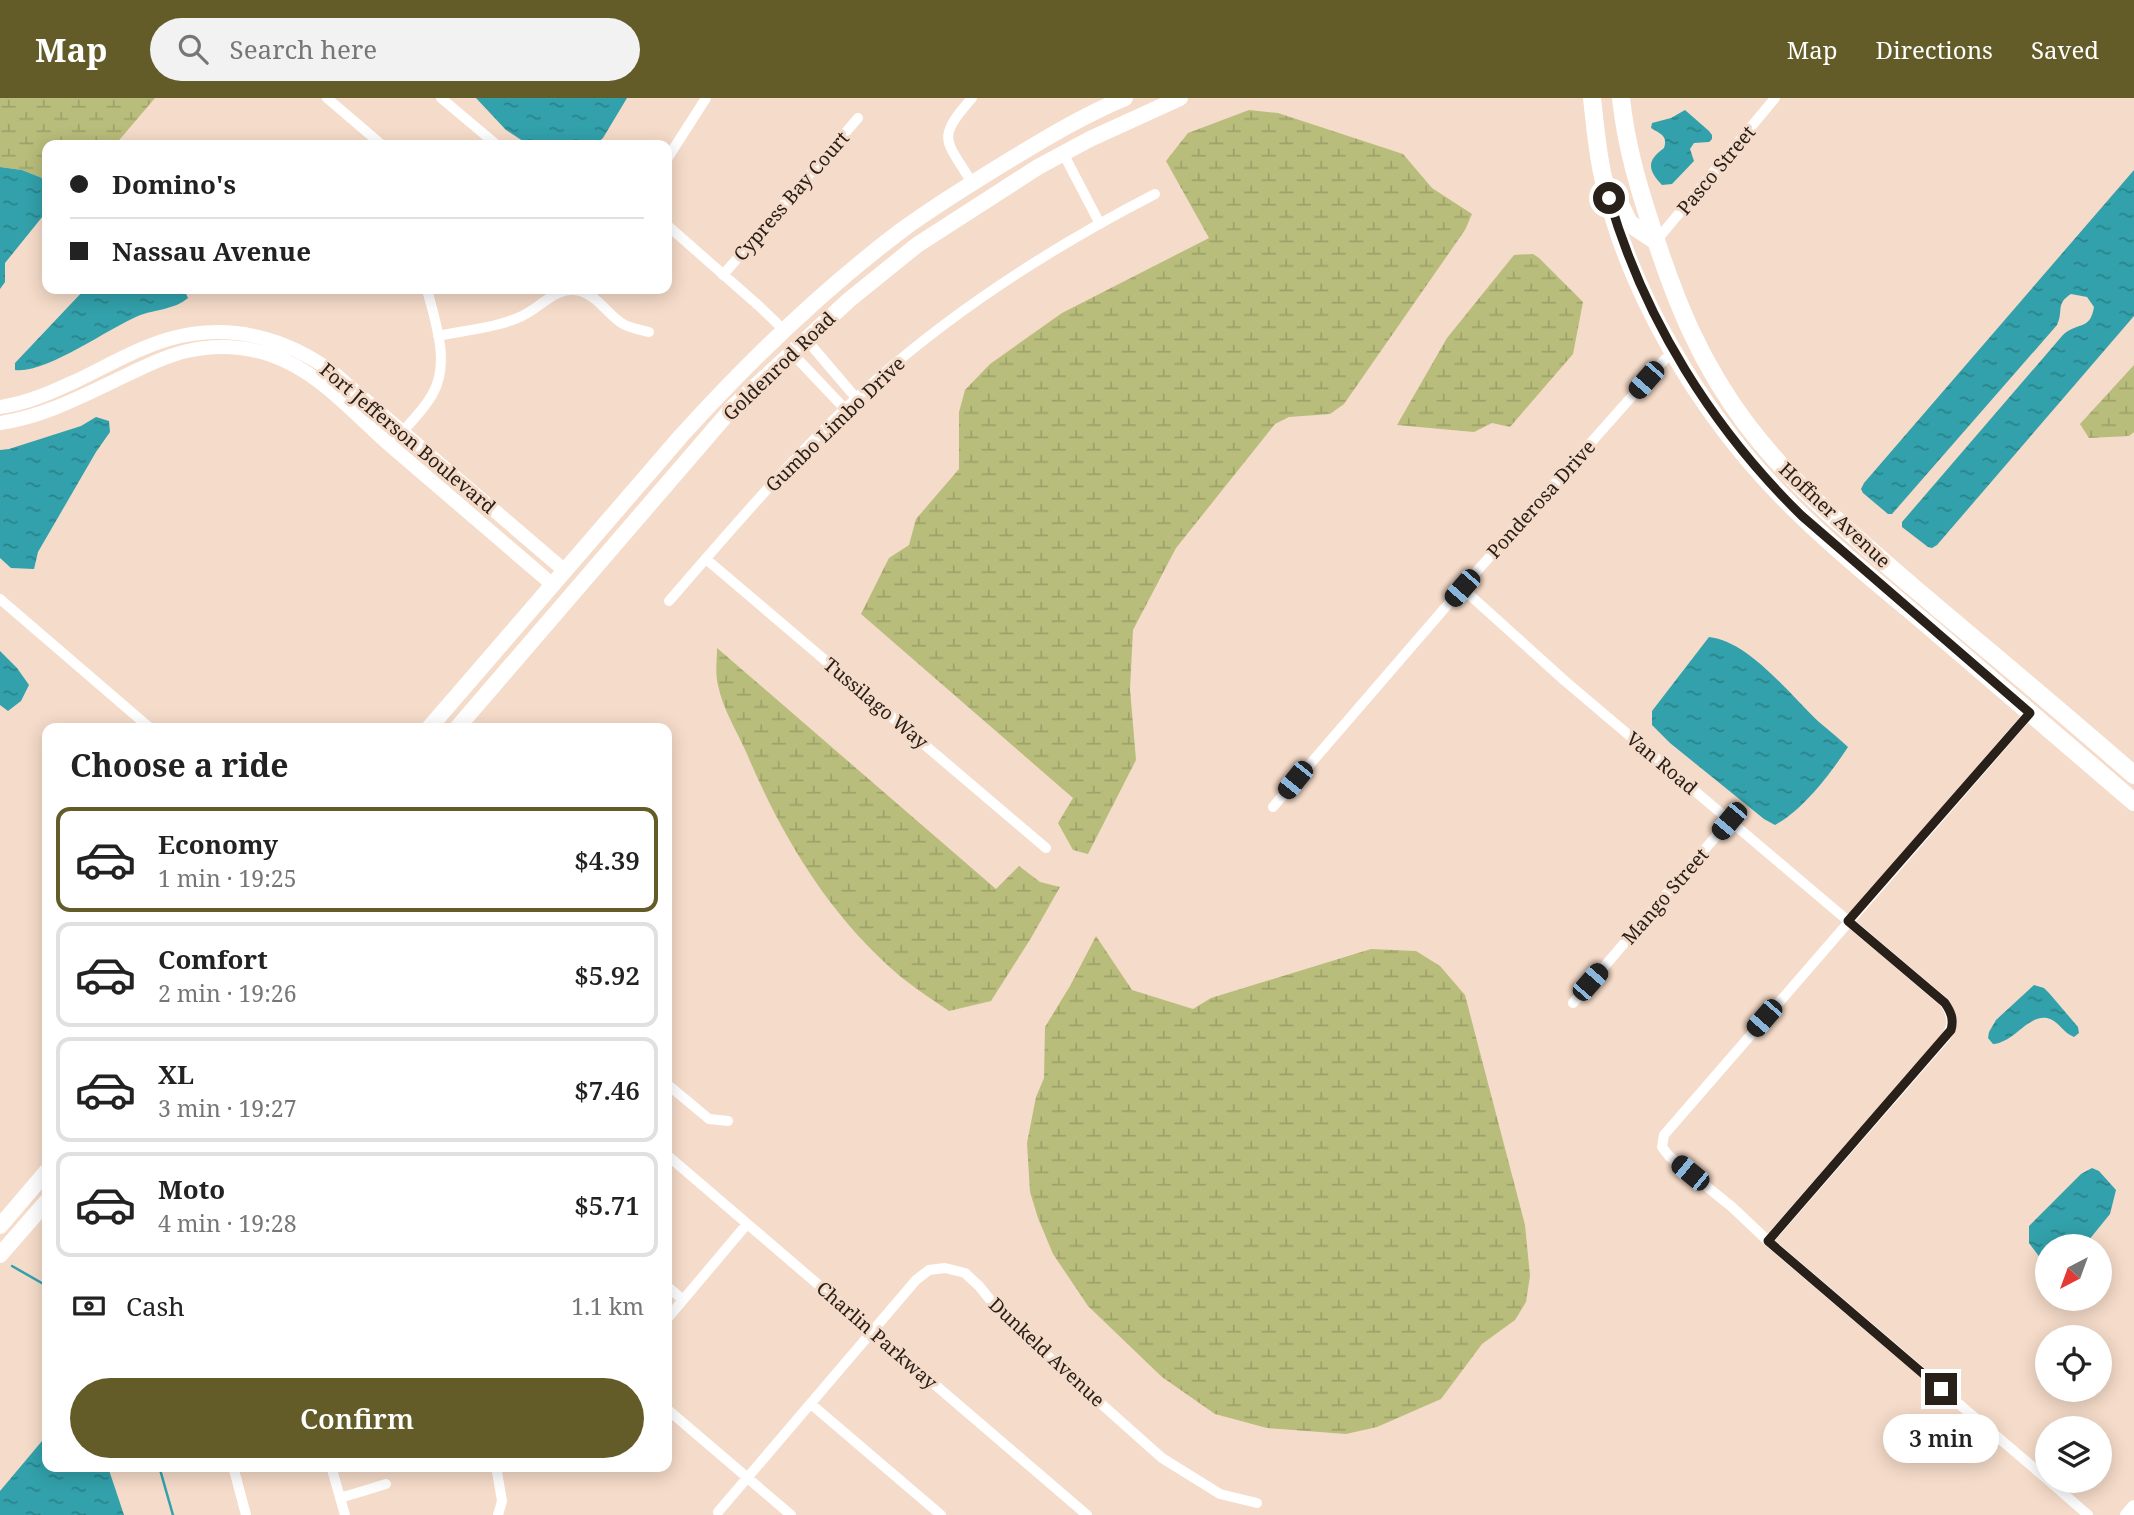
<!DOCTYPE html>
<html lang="en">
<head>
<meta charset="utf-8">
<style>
  body { margin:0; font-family:"Noto Serif",serif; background:#f2f2f2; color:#222; height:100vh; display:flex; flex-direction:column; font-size:26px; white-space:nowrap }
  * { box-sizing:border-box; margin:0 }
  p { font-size:23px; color:#767676 }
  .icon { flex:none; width:38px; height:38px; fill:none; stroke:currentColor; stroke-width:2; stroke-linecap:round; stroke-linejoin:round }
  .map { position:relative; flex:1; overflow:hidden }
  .drawer { position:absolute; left:42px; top:625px; width:630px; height:749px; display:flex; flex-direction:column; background:#fff; border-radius:14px; box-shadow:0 4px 18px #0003 }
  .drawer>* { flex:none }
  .guide { position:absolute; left:42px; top:42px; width:630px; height:154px; border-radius:14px; box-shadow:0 4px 18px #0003; display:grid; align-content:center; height:154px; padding:0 28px; background:#fff }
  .needle { width:46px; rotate:221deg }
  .controls { position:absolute; left:2035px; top:1136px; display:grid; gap:14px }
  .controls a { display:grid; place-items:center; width:77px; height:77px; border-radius:50%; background:#fff; box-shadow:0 4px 18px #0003; font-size:35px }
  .end { position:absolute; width:32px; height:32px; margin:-16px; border:9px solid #292019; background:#fff; box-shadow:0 0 0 4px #fff }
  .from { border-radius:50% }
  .bubble { position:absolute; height:49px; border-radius:24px; background:#fff; box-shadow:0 4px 18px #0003; font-size:23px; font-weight:600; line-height:49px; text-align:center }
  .car { position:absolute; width:21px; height:42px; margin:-21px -10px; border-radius:9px; box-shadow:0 0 5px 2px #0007; background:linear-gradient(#222 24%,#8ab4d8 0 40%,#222 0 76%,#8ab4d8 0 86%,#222 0) }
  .guide b { display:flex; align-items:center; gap:24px; height:66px; font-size:26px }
  .guide b+b { border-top:2px solid #e0e0e0 }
  .guide i { width:18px; height:18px; background:#222 }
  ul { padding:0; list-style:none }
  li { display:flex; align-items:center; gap:21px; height:105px; margin:0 14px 10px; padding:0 14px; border:4px solid #e0e0e0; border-radius:14px }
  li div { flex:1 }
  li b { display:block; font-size:26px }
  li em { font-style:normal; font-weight:600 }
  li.on { border-color:#635c28 }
  li>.icon { width:63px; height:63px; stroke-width:1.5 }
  h2 { padding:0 28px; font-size:32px; line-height:84px }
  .pay { display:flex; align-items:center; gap:18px; height:77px; padding:0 28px; font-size:26px }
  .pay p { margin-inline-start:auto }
  .action { display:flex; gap:14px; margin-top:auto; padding:14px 28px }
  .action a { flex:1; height:80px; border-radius:42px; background:#635c28; color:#fff; font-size:28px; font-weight:600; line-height:80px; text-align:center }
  header { display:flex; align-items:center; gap:42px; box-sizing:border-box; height:98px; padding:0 35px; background:#635c28; color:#fff }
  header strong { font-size:33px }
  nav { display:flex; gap:38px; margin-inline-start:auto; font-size:24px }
  .search { width:490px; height:63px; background:#f2f2f2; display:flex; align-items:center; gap:18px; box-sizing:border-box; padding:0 24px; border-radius:38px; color:#767676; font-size:26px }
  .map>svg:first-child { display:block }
  .wetland { fill:url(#wetland-marsh) }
  .water { fill:url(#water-ripples) }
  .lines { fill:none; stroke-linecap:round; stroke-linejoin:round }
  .stream { stroke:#32a1ab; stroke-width:2.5 }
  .minor { stroke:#fff; stroke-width:10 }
  .tertiary { stroke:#fff; stroke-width:14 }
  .secondary { stroke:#fff; stroke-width:16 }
  .primary { stroke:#fff; stroke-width:18 }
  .route { stroke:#292019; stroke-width:9 }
  .labels { text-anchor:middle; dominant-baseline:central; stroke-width:6; stroke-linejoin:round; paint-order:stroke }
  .street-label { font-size:19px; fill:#292019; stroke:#f5dbc9 }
</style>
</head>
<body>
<header>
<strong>Map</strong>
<div class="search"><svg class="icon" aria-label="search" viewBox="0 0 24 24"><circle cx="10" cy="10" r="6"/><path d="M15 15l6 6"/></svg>Search here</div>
<nav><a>Map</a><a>Directions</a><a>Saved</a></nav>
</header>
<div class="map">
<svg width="2134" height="1417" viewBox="0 0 2134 1417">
  <defs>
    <pattern id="wetland-marsh" width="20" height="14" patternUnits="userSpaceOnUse" patternTransform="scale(1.75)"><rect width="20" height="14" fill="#b8bd7b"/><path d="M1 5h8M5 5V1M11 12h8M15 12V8" fill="none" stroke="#9ea26a"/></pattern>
    <pattern id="water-ripples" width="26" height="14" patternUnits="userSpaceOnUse" patternTransform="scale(1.75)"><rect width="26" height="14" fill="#32a1ab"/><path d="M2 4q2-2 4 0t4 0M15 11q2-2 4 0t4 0" fill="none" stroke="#2a838a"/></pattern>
  </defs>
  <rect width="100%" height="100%" fill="#f5dbc9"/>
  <!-- wetland -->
  <path class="wetland" d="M 0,0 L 155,0 L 115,47 L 47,47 L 47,82 L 22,72 L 0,69 Z
    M 1249,12 L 1278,15 L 1403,56 L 1432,90 L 1472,116 L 1465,132 L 1344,306 L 1330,316 L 1289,319 L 1275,326 L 1176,450 L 1133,532 L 1130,591 L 1136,662 L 1088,756 L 1073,752 L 1058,725 L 1073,700 L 861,516 L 889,460 L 909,447 L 916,421 L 959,371 L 959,314 L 965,292 L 990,266 L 1062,215 L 1209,140 L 1166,63 L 1188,35 Z
    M 1533,156 L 1539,160 L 1583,204 L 1573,256 L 1510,329 L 1492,325 L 1474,334 L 1397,327 L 1447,240 L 1514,157 Z
    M 2134,267 L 2134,334 L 2129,338 L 2089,340 L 2080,326 Z
    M 717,550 L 996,791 L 1019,768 L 1040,784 L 1060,789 L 1031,840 L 991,903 L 949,913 C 933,902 916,891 901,879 C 830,819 783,741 747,656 C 737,633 723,612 718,587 C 715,576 717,562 717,550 Z
    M 1096,838 L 1132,892 L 1193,911 L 1211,900 L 1371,851 L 1416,853 L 1440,868 L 1465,897 L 1525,1127 L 1530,1178 L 1526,1204 L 1515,1222 L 1482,1246 L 1441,1301 L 1377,1329 L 1346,1336 L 1267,1330 L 1215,1316 L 1162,1279 L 1088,1208 L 1053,1156 L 1038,1120 L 1030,1094 L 1027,1045 L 1036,999 L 1044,980 L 1045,929 L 1070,888 Z"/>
  <!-- water -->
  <path class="water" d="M 476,0 L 627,0 L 603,40 L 595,47 L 529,47 L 506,32 Z
    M 1685,12 L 1709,33 L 1712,37 L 1712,41 L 1709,44 L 1694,45 L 1690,51 L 1694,63 L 1672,86 L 1662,87 C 1648,72 1646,63 1664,50 C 1668,38 1661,36 1651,30 L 1652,25 L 1671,20 Z
    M 0,69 L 22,72 L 47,82 L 47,113 L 5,165 L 5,184 L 0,191 Z
    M 2134,72 L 2134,218 L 1937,447 L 1932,450 L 1928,449 L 1902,429 L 1902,424 L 2062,238 C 2076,223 2090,234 2094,209 L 2087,199 L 2071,196 C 2055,206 2064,213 2057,227 L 1892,416 L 1888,416 L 1863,395 L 1861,391 L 1864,385 Z
    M 85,191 L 184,191 L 188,200 C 174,212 155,211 138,218 C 107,231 46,276 15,272 L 15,265 Z
    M 96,319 L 109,323 L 110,334 L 96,354 L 38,454 L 34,471 L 11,470 L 0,460 L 0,352 L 9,351 L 81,328 Z
    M 1709,539 C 1749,543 1791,598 1819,624 C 1829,632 1839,641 1848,649 C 1831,675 1803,712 1775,727 L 1764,721 L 1670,645 L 1652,627 L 1652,613 Z
    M 0,553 L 17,570 L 29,587 L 21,603 L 8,613 L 0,607 Z
    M 2034,887 L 2044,890 L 2049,895 L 2078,929 L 2079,935 L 2074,939 C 2063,935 2058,922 2047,920 C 2027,917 2015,944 1993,946 L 1988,940 L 1989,934 L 1996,922 Z
    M 2092,1070 L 2099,1073 L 2116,1092 L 2110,1116 L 2084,1148 L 2048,1148 L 2047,1169 L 2029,1145 L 2029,1128 L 2081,1076 Z
    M 47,1337 L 47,1368 L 108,1369 L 124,1417 L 0,1417 L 0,1393 Z"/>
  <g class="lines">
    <!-- stream -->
    <path class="stream" d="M 12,1168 L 47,1188
      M 159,1368 L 173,1417"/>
    <!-- minor -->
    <path class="minor" d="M 327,0 L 382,47
      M 441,0 L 497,47
      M 1063,55 L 1100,126
      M 667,61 L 706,0
      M 972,85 C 946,41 935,42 972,0
      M 667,127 L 759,208 L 784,232
      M 1656,143 L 1775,0
      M 723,177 L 858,20
      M 438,238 C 465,232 497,230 522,218 C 542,209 556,187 580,193 C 598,198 608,217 623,226 C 630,230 641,232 649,234
      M 805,240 L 856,300
      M 791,254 L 845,311
      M 390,347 C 404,331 421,316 432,297 C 451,265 435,224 427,191
      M 706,461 L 1046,750
      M 1462,490 L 1565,583 L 1945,905 C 1953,919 1954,927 1945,940 L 1768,1143
      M 0,501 L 150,630
      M 669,503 C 735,427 801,349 876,282 C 960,208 1056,147 1155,96
      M 2030,615 L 1664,1037 L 1662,1049 L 1669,1058 L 1732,1109 L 1768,1143 L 2048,1382
      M 1273,709 L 1462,490 L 1665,261 L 1675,254
      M 1573,905 L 1729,723
      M 667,986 L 709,1021 L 728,1023
      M 667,1057 L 1087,1417
      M 667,1188 L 683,1202
      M 667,1221 L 747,1126
      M 811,1306 L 941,1417
      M 667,1311 L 791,1417
      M 233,1368 L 246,1417
      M 331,1368 L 345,1417
      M 496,1368 L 502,1403 L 498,1417
      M 2048,1382 L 2088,1417
      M 340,1400 L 386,1386
      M 718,1414 L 916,1182 L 929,1172 L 945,1170 L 965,1175 L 979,1188 L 1006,1221 L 1162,1360 L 1220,1396 L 1257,1405"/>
    <!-- tertiary -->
    <path class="tertiary" d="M 0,309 C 29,305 54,293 80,281 C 109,267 138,250 169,241 C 228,224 286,239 335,276 L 565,473
      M 0,325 C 48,318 90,294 133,274 C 150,266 168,257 187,253 C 214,247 244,248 271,257 C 319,273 355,317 392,349 C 446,395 499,441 553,487
      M 2127,1417 L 2134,1409"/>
    <!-- secondary -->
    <path class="secondary" d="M 429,630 L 681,338 C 749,263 821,193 902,132 C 936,107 972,85 1008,63 C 1046,40 1084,17 1125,0
      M 457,630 L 734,308 L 849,202 L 917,147 L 1038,69 L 1090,41 L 1180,0
      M 0,1128 L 47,1073
      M 0,1157 L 47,1103"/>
    <!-- primary -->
    <path class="primary" d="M 1592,0 C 1595,26 1597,53 1603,79 C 1628,193 1698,311 1779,395 C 1825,443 1878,485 1929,528 C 1997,587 2066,645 2134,704
      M 1621,0 C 1626,47 1638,88 1653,133 C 1676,205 1701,266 1747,327 C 1794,389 1854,438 1913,489 C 1987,552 2061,613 2134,677
      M 1619,104 L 1629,125 L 1656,143"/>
  </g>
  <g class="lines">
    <!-- route -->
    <path class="route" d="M 1609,100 C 1644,221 1712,330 1802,418 L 2030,615 L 1848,823 L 1945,905 C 1951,914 1954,921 1951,932 L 1768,1143 L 1941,1291"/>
  </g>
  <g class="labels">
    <!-- street labels -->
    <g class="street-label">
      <text transform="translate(1716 72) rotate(-50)">Pasco Street</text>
      <text transform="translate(791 98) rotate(-49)">Cypress Bay Court</text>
      <text transform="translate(779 268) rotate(-44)">Goldenrod Road</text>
      <text transform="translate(835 326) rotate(-44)">Gumbo Limbo Drive</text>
      <text transform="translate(408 340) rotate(40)">Fort Jefferson Boulevard</text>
      <text transform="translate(1541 401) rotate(-48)">Ponderosa Drive</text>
      <text transform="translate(1835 417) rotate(43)">Hoffner Avenue</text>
      <text transform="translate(876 605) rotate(40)">Tussilago Way</text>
      <text transform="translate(1662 665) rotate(40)">Van Road</text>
      <text transform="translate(1665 798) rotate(-49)">Mango Street</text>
      <text transform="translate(877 1237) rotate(41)">Charlin Parkway</text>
      <text transform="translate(1047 1254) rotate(43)">Dunkeld Avenue</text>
    </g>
  </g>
</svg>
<div class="controls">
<a><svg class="needle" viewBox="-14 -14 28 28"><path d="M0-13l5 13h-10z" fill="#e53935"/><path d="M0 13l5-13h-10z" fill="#767676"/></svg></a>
<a><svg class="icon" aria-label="locate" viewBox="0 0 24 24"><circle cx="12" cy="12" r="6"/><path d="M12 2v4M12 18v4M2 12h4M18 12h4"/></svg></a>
<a><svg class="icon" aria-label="layers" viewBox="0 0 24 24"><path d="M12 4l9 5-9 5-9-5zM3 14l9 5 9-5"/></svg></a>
</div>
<i class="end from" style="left:1609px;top:100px"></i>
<i class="end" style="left:1941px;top:1291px"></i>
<div class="bubble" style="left:1883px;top:1316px;width:116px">3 min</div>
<i class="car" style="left:1646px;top:282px;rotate:221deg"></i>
<i class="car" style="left:1462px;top:490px;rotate:221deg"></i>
<i class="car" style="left:1295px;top:682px;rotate:219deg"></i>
<i class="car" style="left:1729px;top:723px;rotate:220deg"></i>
<i class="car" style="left:1590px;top:884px;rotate:41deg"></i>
<i class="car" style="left:1764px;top:920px;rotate:221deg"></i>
<i class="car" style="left:1690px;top:1075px;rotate:309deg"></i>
<div class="guide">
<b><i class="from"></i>Domino's</b>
<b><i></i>Nassau Avenue</b>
</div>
<section class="drawer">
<h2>Choose a ride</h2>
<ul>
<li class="on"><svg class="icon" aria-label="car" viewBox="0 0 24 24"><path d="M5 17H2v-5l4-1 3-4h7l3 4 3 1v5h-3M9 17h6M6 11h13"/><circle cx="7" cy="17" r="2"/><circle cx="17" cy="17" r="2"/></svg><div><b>Economy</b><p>1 min · 19:25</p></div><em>$4.39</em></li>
<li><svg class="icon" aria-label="car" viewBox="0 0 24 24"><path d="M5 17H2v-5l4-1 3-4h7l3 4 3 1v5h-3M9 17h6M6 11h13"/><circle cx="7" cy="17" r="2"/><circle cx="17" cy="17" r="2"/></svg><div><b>Comfort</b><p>2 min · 19:26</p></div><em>$5.92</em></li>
<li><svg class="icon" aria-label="car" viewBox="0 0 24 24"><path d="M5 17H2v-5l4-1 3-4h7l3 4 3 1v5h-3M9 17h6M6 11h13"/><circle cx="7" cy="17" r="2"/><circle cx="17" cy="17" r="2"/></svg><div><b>XL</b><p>3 min · 19:27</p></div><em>$7.46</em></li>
<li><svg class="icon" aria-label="car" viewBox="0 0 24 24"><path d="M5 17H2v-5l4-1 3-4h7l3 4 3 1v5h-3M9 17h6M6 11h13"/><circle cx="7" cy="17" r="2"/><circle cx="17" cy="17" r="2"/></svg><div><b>Moto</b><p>4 min · 19:28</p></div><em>$5.71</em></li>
</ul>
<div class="pay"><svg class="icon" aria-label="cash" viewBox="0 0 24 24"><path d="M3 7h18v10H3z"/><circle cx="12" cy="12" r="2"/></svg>Cash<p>1.1 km</p></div>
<div class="action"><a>Confirm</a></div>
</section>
</div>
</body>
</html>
